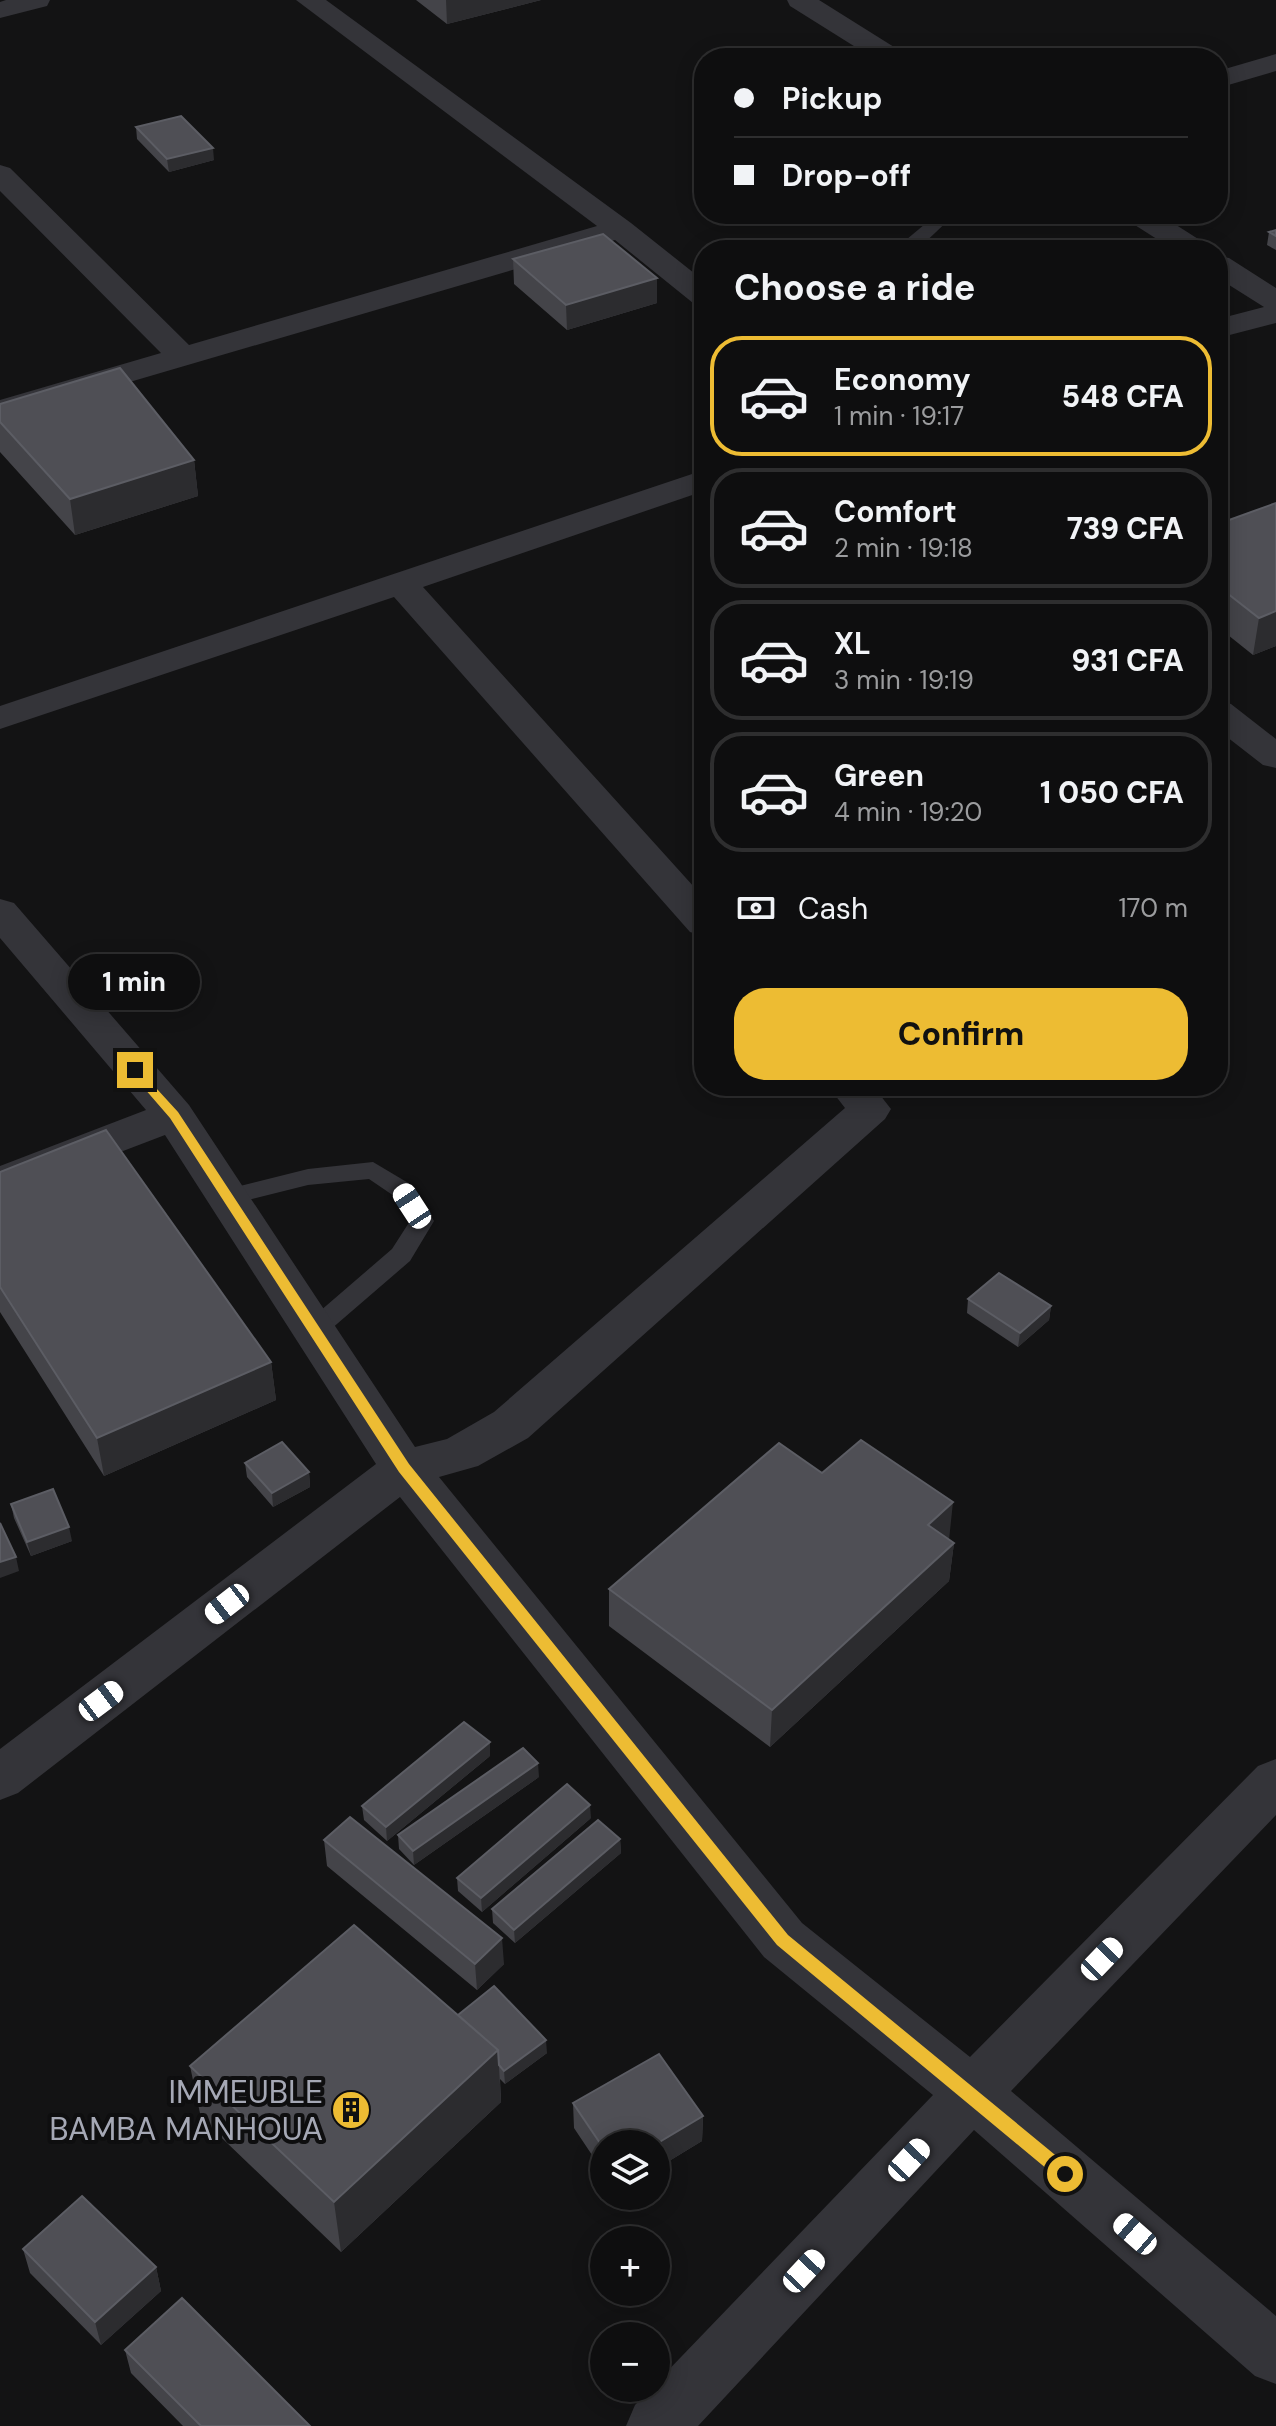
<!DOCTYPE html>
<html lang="en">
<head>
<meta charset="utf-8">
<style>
  body { margin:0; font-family:"DM Sans",sans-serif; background:#1c1c1d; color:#f1f3f6; height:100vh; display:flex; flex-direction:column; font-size:30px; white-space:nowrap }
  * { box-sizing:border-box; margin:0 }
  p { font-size:26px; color:#9b9c9e }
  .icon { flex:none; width:44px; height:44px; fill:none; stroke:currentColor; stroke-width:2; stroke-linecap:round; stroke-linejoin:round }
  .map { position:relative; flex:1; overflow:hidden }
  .drawer { position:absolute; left:694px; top:240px; width:534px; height:856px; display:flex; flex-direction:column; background:#0e0e0f; border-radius:32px; box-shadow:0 4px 20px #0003,0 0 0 2px #2e2e2f }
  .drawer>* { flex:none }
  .guide { position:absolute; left:694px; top:48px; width:534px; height:176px; border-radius:32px; box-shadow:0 4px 20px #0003,0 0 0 2px #2e2e2f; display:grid; align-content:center; height:176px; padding:0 40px; background:#0e0e0f }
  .controls { position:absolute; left:590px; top:2130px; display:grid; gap:16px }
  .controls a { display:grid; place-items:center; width:80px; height:80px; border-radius:50%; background:#0e0e0f; box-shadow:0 4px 20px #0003,0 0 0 2px #2e2e2f; font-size:40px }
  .end { position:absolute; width:36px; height:36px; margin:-18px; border:10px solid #edbc33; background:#111; box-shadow:0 0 0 4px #111 }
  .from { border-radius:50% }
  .bubble { position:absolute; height:56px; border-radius:28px; background:#0e0e0f; box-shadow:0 4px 20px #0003,0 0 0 2px #2e2e2f; font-size:26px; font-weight:800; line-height:56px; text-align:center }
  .car { position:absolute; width:24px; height:48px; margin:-24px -12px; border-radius:10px; box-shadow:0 0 6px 2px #0007; background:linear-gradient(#fff 24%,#345 0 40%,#fff 0 76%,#345 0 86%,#fff 0) }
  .guide b { display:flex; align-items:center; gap:28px; height:76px; font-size:30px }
  .guide b+b { border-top:2px solid #2e2e2f }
  .guide i { width:20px; height:20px; background:#f1f3f6 }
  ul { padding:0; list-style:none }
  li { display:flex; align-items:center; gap:24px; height:120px; margin:0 16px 12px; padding:0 24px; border:4px solid #2e2e2f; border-radius:32px }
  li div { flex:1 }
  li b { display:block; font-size:30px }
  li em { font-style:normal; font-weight:800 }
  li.on { border-color:#edbc33 }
  li>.icon { width:72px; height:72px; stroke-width:1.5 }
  h2 { padding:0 40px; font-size:36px; line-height:96px }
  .pay { display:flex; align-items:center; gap:20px; height:88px; padding:0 40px; font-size:30px }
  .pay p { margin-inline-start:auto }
  .primary-button { display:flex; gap:16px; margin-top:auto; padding:16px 40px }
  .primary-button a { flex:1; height:92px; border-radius:32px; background:#edbc33; color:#111; font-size:32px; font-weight:800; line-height:92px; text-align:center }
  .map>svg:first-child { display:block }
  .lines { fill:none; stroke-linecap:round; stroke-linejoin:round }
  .lane { fill:#343439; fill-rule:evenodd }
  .street { fill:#343439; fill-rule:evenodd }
  .wall { fill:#444449 }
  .shaded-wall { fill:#2c2c2f }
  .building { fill:#4f4f55; stroke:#5c5d64; stroke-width:2 }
  .route { fill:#edbc33 }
  .labels { text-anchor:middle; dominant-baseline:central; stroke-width:8; stroke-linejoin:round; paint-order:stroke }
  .near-poi-label { font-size:32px; fill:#a5a8b5; stroke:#0e0e0f; text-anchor:end }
</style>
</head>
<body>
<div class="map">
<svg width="1276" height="2426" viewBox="0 0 1276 2426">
  <rect width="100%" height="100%" fill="#131314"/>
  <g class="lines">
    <!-- lane -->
    <path class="lane" d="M 937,214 L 955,214 L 917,250 L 894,250 Z
      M 373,1162 L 410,1184 L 434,1221 L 410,1261 L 323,1336 L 314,1339 L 305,1336 L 302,1330 L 305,1324 L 392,1249 L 410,1221 L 394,1196 L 369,1179 L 308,1185 L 228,1205 L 220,1203 L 216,1197 L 220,1191 L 308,1169 Z"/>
    <!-- street -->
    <path class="street" d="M 6,0 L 50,0 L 47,6 L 0,18 L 0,2 Z
      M 296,0 L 326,0 L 631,223 L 704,281 L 704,305 L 693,303 L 615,240 L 0,420 L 0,400 L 161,353 L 0,191 L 0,165 L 10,168 L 189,345 L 597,226 Z
      M 787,0 L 819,0 L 902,52 L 906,58 L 873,58 L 790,6 Z
      M 1276,54 L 1276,71 L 1218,88 L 1218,71 Z
      M 1123,214 L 1159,214 L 1206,244 L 1210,250 L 1174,250 L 1127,220 Z
      M 1218,256 L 1229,258 L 1276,288 L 1276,323 L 1218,338 L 1218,319 L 1264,307 L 1218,278 Z
      M 704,470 L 704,491 L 423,587 L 704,898 L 704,936 L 690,932 L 394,597 L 0,729 L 0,706 Z
      M 1218,701 L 1231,704 L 1276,739 L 1276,768 L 1263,765 L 1218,730 Z
      M 0,899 L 14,903 L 189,1105 L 415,1447 L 447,1439 L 494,1412 L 845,1108 L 828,1086 L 873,1086 L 891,1109 L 885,1119 L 528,1438 L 478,1466 L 439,1477 L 802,1923 L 970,2057 L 1258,1766 L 1276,1759 L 1276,1815 L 1011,2091 L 1276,2316 L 1276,2384 L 1255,2376 L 974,2130 L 698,2426 L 626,2426 L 635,2405 L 652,2388 L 656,2388 L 656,2383 L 933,2095 L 764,1957 L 400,1497 L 18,1793 L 0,1800 L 0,1749 L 376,1464 L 165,1135 L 0,1198 L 0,1166 L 146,1110 L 0,938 Z"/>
  </g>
  <!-- wall -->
  <path class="wall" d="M 416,0 L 541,0 L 447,24 Z
    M 136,127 L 214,160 L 169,172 L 137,139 Z
    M 731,214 L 770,214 L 741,222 Z
    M 1276,230 L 1276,250 L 1267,245 L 1269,232 Z
    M 513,259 L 657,278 L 657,303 L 567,330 L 514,284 Z
    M 0,404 L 194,460 L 198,496 L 75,535 L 0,452 Z
    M 1218,524 L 1276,646 L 1253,655 L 1218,627 Z
    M 0,1172 L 271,1362 L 276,1400 L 104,1476 L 0,1312 Z
    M 968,1299 L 1051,1306 L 1049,1320 L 1018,1347 L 967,1313 Z
    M 245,1463 L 309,1472 L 310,1487 L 273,1507 L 247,1477 Z
    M 822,1473 L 954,1543 L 949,1581 L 770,1747 L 609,1626 L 609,1589 Z
    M 11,1504 L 72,1541 L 31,1556 L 14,1518 Z
    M 490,1756 L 387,1841 L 364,1820 L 362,1806 Z
    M 539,1777 L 414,1865 L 399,1849 L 398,1835 Z
    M 591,1818 L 482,1912 L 458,1891 L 457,1878 Z
    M 620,1839 L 621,1853 L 515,1943 L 493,1923 L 492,1909 Z
    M 324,1840 L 504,1964 L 477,1990 L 327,1866 Z
    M 458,2015 L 547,2053 L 505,2084 L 500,2079 L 501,2102 L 341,2252 L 201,2118 L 190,2066 Z
    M 573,2103 L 703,2116 L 702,2141 L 656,2169 L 656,2144 L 604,2144 L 604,2173 L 574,2128 Z
    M 23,2249 L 156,2267 L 161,2291 L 101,2345 L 30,2273 Z
    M 125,2350 L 310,2426 L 183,2426 L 131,2373 Z"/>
  <!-- shaded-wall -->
  <path class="shaded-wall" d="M 446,0 L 541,0 L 447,24 Z
    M 213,148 L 214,160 L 169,172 L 167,159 Z
    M 742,214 L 770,214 L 741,222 Z
    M 657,278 L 657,303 L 567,330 L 566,305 Z
    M 194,460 L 198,496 L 75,535 L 70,499 Z
    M 1276,611 L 1276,646 L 1253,655 L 1259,618 Z
    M 1051,1306 L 1049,1320 L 1018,1347 L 1020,1333 Z
    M 271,1362 L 276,1400 L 104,1476 L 97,1438 Z
    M 309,1472 L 310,1487 L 273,1507 L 272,1493 Z
    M 953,1502 L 949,1540 L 928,1525 Z
    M 69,1527 L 72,1541 L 31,1556 L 27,1542 Z
    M 954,1543 L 949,1581 L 770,1747 L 772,1710 Z
    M 16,1557 L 19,1571 L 0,1578 L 0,1562 Z
    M 490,1742 L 490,1756 L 387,1841 L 386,1827 Z
    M 538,1763 L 539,1777 L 414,1865 L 413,1851 Z
    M 590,1805 L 591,1818 L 482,1912 L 481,1898 Z
    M 620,1839 L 621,1853 L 515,1943 L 514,1930 Z
    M 502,1938 L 504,1964 L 477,1990 L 475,1964 Z
    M 546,2040 L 547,2053 L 505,2084 L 504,2071 Z
    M 498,2050 L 501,2102 L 341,2252 L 334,2202 Z
    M 703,2116 L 702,2141 L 656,2169 L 656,2144 Z
    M 156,2267 L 161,2291 L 101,2345 L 95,2322 Z"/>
  <!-- building -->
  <path class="building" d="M 181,116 L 213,148 L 167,159 L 136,127 Z
    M 1276,230 L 1276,236 L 1269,232 Z
    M 603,234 L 657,278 L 566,305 L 513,259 Z
    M 120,368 L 194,460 L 70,499 L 0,422 L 0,404 Z
    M 1276,503 L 1276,611 L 1259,618 L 1218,586 L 1218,524 Z
    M 106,1130 L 271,1362 L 97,1438 L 0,1287 L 0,1172 Z
    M 999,1273 L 1051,1306 L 1020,1333 L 968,1299 Z
    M 861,1440 L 953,1502 L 928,1525 L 954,1543 L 772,1710 L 609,1589 L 779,1443 L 822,1473 Z
    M 282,1442 L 309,1472 L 272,1493 L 245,1463 Z
    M 53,1489 L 69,1527 L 27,1542 L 11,1504 Z
    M 0,1523 L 16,1557 L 0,1562 Z
    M 464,1722 L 490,1742 L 386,1827 L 362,1806 Z
    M 523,1748 L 538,1763 L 413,1851 L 398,1835 Z
    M 567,1784 L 590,1805 L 481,1898 L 457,1878 Z
    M 350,1817 L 502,1938 L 475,1964 L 324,1840 Z
    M 598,1820 L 620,1839 L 514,1930 L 492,1909 Z
    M 354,1925 L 498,2050 L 334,2202 L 190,2066 Z
    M 494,1986 L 546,2040 L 504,2071 L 499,2065 L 498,2050 L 458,2015 Z
    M 659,2054 L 703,2116 L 656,2144 L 604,2144 L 604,2149 L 573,2103 Z
    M 82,2196 L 156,2267 L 95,2322 L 23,2249 Z
    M 182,2298 L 310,2426 L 201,2426 L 125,2350 Z"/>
  <!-- route -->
  <path class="route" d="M 135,1065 L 178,1112 L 409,1464 L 788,1935 L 1071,2168 L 1074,2174 L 1071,2179 L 1059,2179 L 777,1945 L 399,1472 L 170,1118 L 131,1073 L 129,1070 Z"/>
  <!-- icons -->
  <defs>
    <g id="building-disc" transform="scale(2)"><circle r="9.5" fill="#edbc33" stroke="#0e0e0f"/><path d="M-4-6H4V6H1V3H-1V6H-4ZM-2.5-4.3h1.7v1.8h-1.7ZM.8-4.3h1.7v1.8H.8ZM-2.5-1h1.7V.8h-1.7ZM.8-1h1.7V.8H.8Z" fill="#111"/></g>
  </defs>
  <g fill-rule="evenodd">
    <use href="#building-disc" x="351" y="2110"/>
  </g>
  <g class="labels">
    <!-- near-poi labels -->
    <g class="near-poi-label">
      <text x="323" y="2092">IMMEUBLE<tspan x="323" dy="37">BAMBA MANHOUA</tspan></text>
    </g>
  </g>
</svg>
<div class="controls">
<a><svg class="icon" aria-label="layers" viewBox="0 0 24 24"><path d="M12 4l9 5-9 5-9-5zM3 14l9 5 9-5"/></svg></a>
<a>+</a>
<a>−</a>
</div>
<i class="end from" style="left:1065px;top:2174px"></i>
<i class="end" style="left:135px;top:1070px"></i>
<div class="bubble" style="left:68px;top:954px;width:132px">1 min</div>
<i class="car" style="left:412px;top:1206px;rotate:327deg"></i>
<i class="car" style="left:227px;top:1604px;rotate:232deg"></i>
<i class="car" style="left:101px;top:1701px;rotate:53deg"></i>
<i class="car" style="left:1102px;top:1959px;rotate:44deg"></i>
<i class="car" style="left:909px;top:2160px;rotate:43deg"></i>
<i class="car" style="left:1135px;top:2234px;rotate:311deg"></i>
<i class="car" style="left:804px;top:2271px;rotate:43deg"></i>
<div class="guide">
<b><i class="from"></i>Pickup</b>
<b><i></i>Drop-off</b>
</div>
<section class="drawer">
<h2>Choose a ride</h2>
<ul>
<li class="on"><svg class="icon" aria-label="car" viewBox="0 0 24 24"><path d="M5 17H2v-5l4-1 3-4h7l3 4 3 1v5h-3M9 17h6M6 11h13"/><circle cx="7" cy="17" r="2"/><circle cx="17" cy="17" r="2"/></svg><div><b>Economy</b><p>1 min · 19:17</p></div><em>548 CFA</em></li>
<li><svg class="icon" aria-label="car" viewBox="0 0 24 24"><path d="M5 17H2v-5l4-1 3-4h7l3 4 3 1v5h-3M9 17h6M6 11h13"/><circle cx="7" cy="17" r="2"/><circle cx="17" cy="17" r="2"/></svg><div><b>Comfort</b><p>2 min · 19:18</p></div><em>739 CFA</em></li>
<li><svg class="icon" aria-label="car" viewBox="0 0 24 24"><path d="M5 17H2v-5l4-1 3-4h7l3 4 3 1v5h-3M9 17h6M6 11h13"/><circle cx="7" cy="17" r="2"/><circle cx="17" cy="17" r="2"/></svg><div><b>XL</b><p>3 min · 19:19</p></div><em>931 CFA</em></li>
<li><svg class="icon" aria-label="car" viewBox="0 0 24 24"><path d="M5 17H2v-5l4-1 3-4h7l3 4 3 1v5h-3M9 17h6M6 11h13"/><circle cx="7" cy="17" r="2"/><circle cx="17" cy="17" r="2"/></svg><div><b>Green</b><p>4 min · 19:20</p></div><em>1 050 CFA</em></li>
</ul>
<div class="pay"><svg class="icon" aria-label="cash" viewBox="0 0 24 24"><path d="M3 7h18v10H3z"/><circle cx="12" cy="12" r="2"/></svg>Cash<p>170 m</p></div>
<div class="primary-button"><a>Confirm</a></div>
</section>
</div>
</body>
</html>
